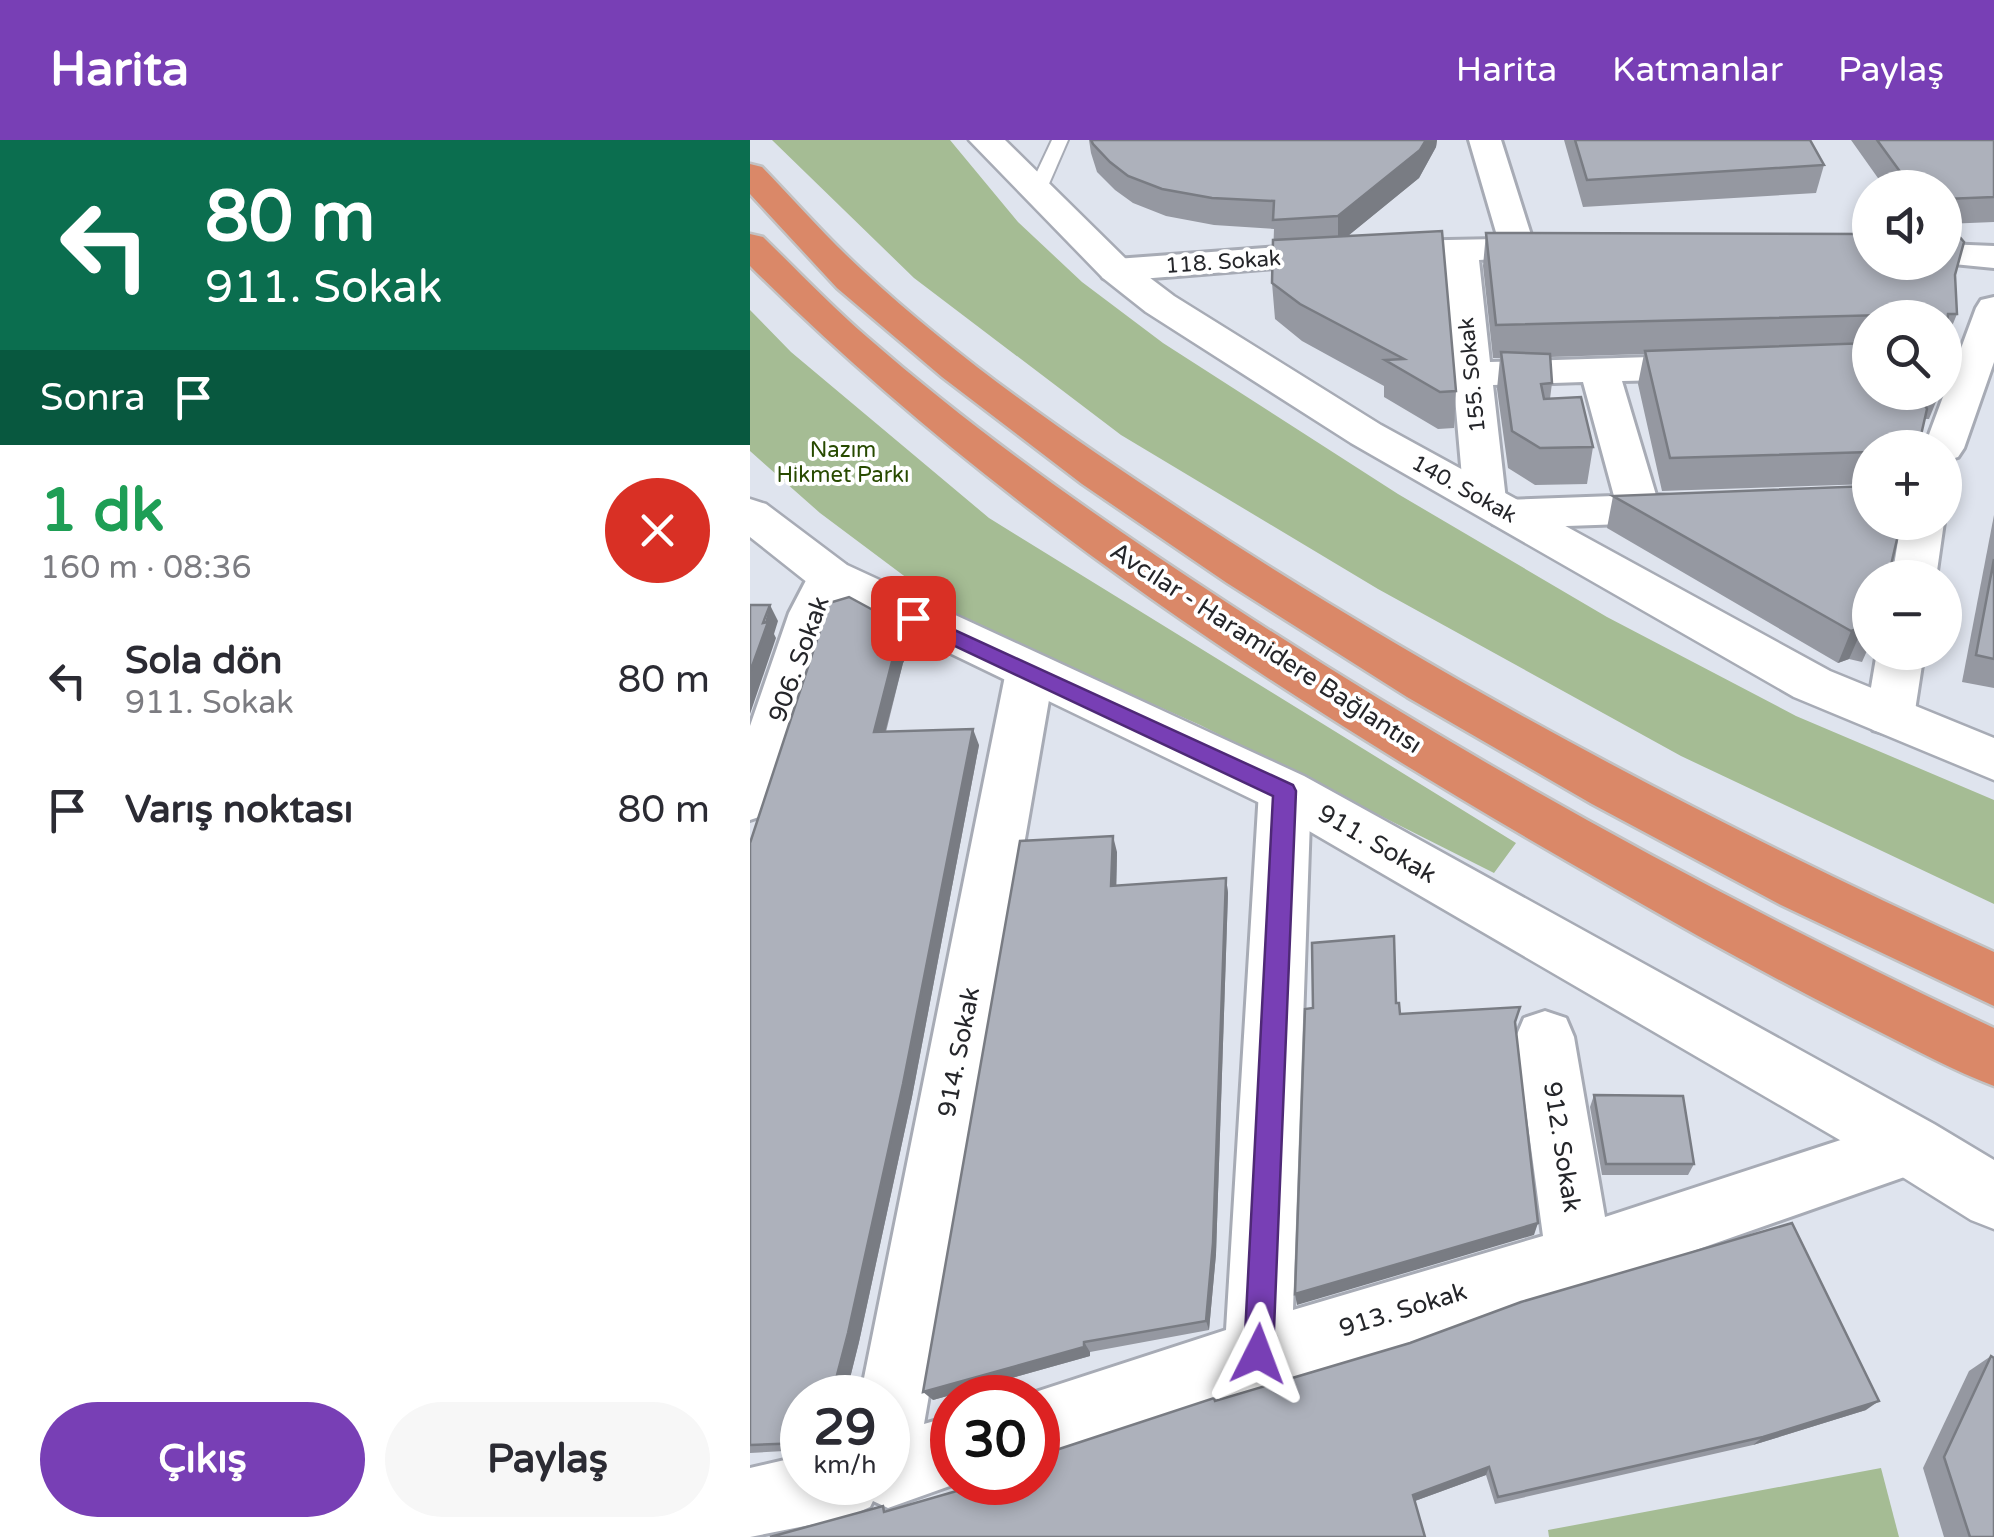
<!DOCTYPE html>
<html lang="tr">
<head>
<meta charset="utf-8">
<style>
	body { margin:0; font-family:"Varela Round",sans-serif; background:#f7f7f7; color:#2b2b33; height:100vh; display:flex; flex-direction:column; font-size:38px; white-space:nowrap }
	* { box-sizing:border-box; margin:0 }
	p { font-size:32px; color:#7c7c81 }
	.icon { flex:none; width:55px; height:55px; fill:none; stroke:currentColor; stroke-width:2; stroke-linecap:round; stroke-linejoin:round }
	.map { position:relative; flex:1; overflow:hidden }
	.side { display:flex; flex-direction:column; background:#fff; width:750px }
	.side>* { flex:none }
	.hud { background:#0b6e4f; color:#fff; overflow:hidden }
	.fabs { position:absolute; left:1102px; top:30px; display:grid; gap:20px }
	.fabs a { display:grid; place-items:center; width:110px; height:110px; border-radius:50%; background:#fff; box-shadow:0 5px 15px #0003; font-size:50px }
	.speed { position:absolute; left:30px; top:1235px; display:flex; gap:20px; font-size:50px; font-weight:700; text-align:center }
	.speed>* { display:grid; place-content:center; width:130px; height:130px; border-radius:50%; background:#fff; box-shadow:0 5px 15px #0003; line-height:1 }
	.speed small { font-size:25px; font-weight:400 }
	.speed .limit { border:15px solid #d22; background:#fff; color:#111 }
	.pin { position:absolute; display:grid; place-items:center; width:85px; height:85px; color:#fff; margin:-42px; border-radius:20px; box-shadow:0 5px 15px #0006 }
	.me { position:absolute; width:110px; margin:-55px; rotate:3deg; stroke-linejoin:round; filter:drop-shadow(0 0 8px #0008) }
	.turn { display:flex; align-items:center; gap:35px; height:210px; padding:0 40px; font-size:45px }
	.turn .icon { width:130px; height:130px; stroke-width:2.5 }
	.turn b { display:block; font-size:70px; line-height:85px }
	.then { display:flex; align-items:center; height:95px; padding:0 40px; background:#0003; gap:20px; font-size:38px }
	.round { display:grid; place-items:center; flex:none; width:105px; height:105px; border-radius:52px; background:#f7f7f7 }
	.headline { display:flex; align-items:center; justify-content:space-between; height:170px; padding:0 40px }
	h1 { font-size:60px; font-weight:700; line-height:75px; color:#1e9e55 }
	.action { display:flex; gap:20px; margin-top:auto; padding:20px 40px }
	.action a { flex:1; height:115px; border-radius:60px; background:#783fb5; color:#fff; font-size:40px; font-weight:700; line-height:115px; text-align:center }
	.action a+a { background:#f7f7f7; color:#2b2b33 }
	ul { padding:0; list-style:none }
	li { display:flex; align-items:center; gap:30px; height:130px; padding:0 40px }
	li div { flex:1 }
	li b { display:block; font-size:38px }
	li em { font-style:normal }
	header { display:flex; align-items:center; gap:60px; box-sizing:border-box; height:140px; padding:0 50px; background:#783fb5; color:#fff }
	header strong { font-size:48px }
	nav { display:flex; gap:55px; margin-inline-start:auto; font-size:35px }
	main { display:flex; flex:1; min-height:0 }
	.map>svg:first-child { display:block }
</style>
</head>
<body>
<header>
<strong>Harita</strong>
<nav><a>Harita</a><a>Katmanlar</a><a>Paylaş</a></nav>
</header>
<main>
<section class="side">
<div class="hud">
<div class="turn"><svg class="icon" aria-label="left" viewBox="0 0 24 24"><path d="M17 20v-9H6M10 6l-5 5 5 5"/></svg><div><b>80 m</b>911. Sokak</div></div>
<div class="then">Sonra<svg class="icon" aria-label="arrive" viewBox="0 0 24 24"><path d="M6 21V4h12l-3 4 3 4H6"/></svg></div>
</div>
<div class="headline"><div><h1>1 dk</h1><p>160 m · 08:36</p></div><a class="round" style="background:#d93025;color:#fff"><svg class="icon" aria-label="close" viewBox="0 0 24 24"><path d="M6 6l12 12M18 6L6 18"/></svg></a></div>
<ul>
<li><svg class="icon" aria-label="left" viewBox="0 0 24 24"><path d="M17 20v-9H6M10 6l-5 5 5 5"/></svg><div><b>Sola dön</b><p>911. Sokak</p></div><em>80 m</em></li>
<li><svg class="icon" aria-label="arrive" viewBox="0 0 24 24"><path d="M6 21V4h12l-3 4 3 4H6"/></svg><div><b>Varış noktası</b></div><em>80 m</em></li>
</ul>
<div class="action"><a>Çıkış</a><a>Paylaş</a></div>
</section>
<div class="map">
<svg width="1244" height="1397" viewBox="0 0 1244 1397">
	<rect width="100%" height="100%" fill="#dfe4ee"/>
	<g fill="#a5bc94">
		<polygon points="22,0 200,0 268,82 332,142 413,203 648,354 857,477 1046,576 1244,660 1244,764 931,616 628,449 371,295 164,138"/>
		<polygon points="0,170 41,212 239,378 766,703 744,733 450,585 213,480 70,373 0,311"/>
		<polygon points="1131,1328 1149,1397 799,1397 798,1390"/>
	</g>
	<g fill="none" stroke-linecap="round" stroke-linejoin="round">
		<defs>
			<polygon id="service" points="302,0 318,0 295,53 280,57 277,53"/>
			<g id="minor">
				<path d="M719,0H751L782,98L816,101L821,108L816,115L729,120L740,222L964,215L978,219L983,227L978,235L964,239L872,241L906,355L946,358L952,368L946,378L931,382L758,388L743,384L737,373L720,370L714,360L693,121L599,122L366,141L353,138L348,130L353,122L366,119L599,102L748,99ZM833,242L864,356L756,360L743,245Z"/>
				<polygon points="1195,104 1244,106 1244,128 1183,122 1195,122"/>
				<polygon points="1244,157 1244,222 1214,308 1208,317 1195,321 1195,308 1174,308 1226,168 1231,160"/>
				<polygon points="1151,382 1194,382 1186,438 1142,438"/>
				<polygon points="80,421 96,425 102,436 85,473 26,660 18,674 0,680 0,586 39,473 64,425"/>
				<polygon points="1127,512 1174,512 1164,577 1157,590 1140,595 1123,590 1116,577"/>
				<polygon points="280,514 297,519 304,531 174,1284 202,1276 202,1342 211,1342 138,1368 123,1361 120,1367 95,1378 0,1397 0,1328 52,1316 52,1342 138,1342 138,1258 110,1258 256,531 263,519"/>
				<polygon points="535,631 553,637 561,651 543,1170 793,1096 766,897 774,878 795,871 816,878 824,897 855,1077 1161,977 1183,985 1192,1006 1183,1027 829,1151 288,1319 288,1258 267,1258 476,1190 509,651 517,637"/>
			</g>
			<g id="tertiary">
				<polygon points="219,0 255,0 379,122 424,156 631,285 1080,531 1244,598 1244,640 1044,557 601,303 396,172 353,138"/>
				<polygon points="0,359 16,364 97,425 554,636 1184,984 1244,1020 1244,1089 1221,1080 1138,1028 516,666 63,447 0,397"/>
			</g>
			<g id="trunk">
				<path d="M0,24L12,27C45,61 77,98 112,130C212,223 326,301 439,375C695,543 966,686 1244,812V866L1031,765L842,664L657,557L477,443L332,344L192,237L87,148L0,54Z"/>
				<path d="M0,94L13,97C47,130 81,166 117,197C229,295 352,381 476,462C721,623 979,763 1244,888V946C1204,931 1166,910 1128,891C1040,847 954,800 869,751C558,574 254,379 0,126Z"/>
			</g>
		</defs>
		<use href="#service" stroke="#a7abb5" stroke-width="4"/>
		<use href="#minor" stroke="#a7abb5" stroke-width="6"/>
		<use href="#tertiary" stroke="#a7abb5" stroke-width="5"/>
		<use href="#trunk" stroke="#c2c2c3" stroke-width="5"/>
		<use href="#service" fill="#fff" fill-rule="evenodd"/>
		<use href="#minor" fill="#fff" fill-rule="evenodd"/>
		<use href="#tertiary" fill="#fff" fill-rule="evenodd"/>
		<use href="#trunk" fill="#da8868" fill-rule="evenodd"/>
	</g>
	<g fill="#9598a1">
		<polygon points="339,0 687,0 686,7 669,38 599,95 706,251 704,288 688,289 634,257 634,246 552,201 525,179 522,143 524,89 464,85 416,76 383,63 365,50 347,32 341,13"/>
		<polygon points="814,0 1060,0 1074,25 1066,53 833,67"/>
		<polygon points="1101,0 1244,0 1244,82 1195,84 1195,48 1135,48"/>
		<polygon points="736,93 1205,135 1207,174 1196,201 1195,178 1120,178 1120,252 1190,252 1179,279 1175,279 1120,308 1120,344 912,351 888,244 894,214 800,217 802,243 800,259 843,307 837,344 785,345 758,328 747,249 750,218 743,218 733,126"/>
		<polygon points="863,356 1120,438 1120,504 1112,522 1099,519 1088,523 857,388"/>
		<polygon points="1244,375 1244,548 1212,542"/>
		<polygon points="163,505 153,523 136,592 229,605 162,957 109,1202 95,1258 52,1258 52,1310 0,1313 0,703"/>
		<polygon points="367,712 366,746 476,738 478,753 466,1114 459,1190 340,1212 340,1216 183,1260"/>
		<polygon points="844,955 944,1024 938,1035 852,1035 840,967"/>
		<polygon points="1241,1216 1244,1397 1194,1397 1173,1328 1219,1231"/>
		<polygon points="465,1261 1116,1270 1003,1305 745,1364 736,1335 665,1361 141,1370 224,1346"/>
	</g>
	<g fill="#797c83">
		<polygon points="676,0 687,0 686,7 669,38 588,104 588,76"/>
		<polygon points="20,465 28,481 24,494 26,498 0,574 0,532"/>
		<polygon points="1113,487 1099,519 1088,523 1101,491"/>
		<polygon points="156,488 163,505 153,523 131,608 124,592 146,506"/>
		<polygon points="223,589 229,605 162,957 109,1202 95,1258 81,1258"/>
		<polygon points="363,696 367,712 366,762 361,746"/>
		<polygon points="476,738 478,753 466,1114 459,1190 456,1181"/>
		<polygon points="788,1083 784,1095 547,1165 545,1154"/>
		<polygon points="334,1202 340,1212 340,1216 183,1260 173,1252"/>
		<polygon points="1129,1261 1116,1270 1003,1305 1013,1297"/>
		<polygon points="739,1327 736,1335 662,1362 663,1355"/>
	</g>
	<g fill="#adb1bb" stroke="#797c83" stroke-width="2.5">
		<polygon points="341,0 676,0 670,10 588,76 523,80 524,61 462,58 412,49 378,36 360,22 343,4"/>
		<polygon points="825,0 1060,0 1074,25 837,40"/>
		<polygon points="1127,0 1244,0 1244,57 1195,59 1195,48 1162,48"/>
		<polygon points="692,91 706,251 690,252 635,220 654,219 550,164 522,143 523,100"/>
		<polygon points="736,93 1120,94 1120,122 1195,122 1195,94 1208,95 1214,102 1205,135 1207,174 1198,174 1195,213 1195,178 1134,178 1134,175 746,185"/>
		<polygon points="1120,203 1120,252 1168,252 1177,269 1168,308 1120,308 1120,312 920,318 895,211"/>
		<polygon points="751,212 800,214 802,243 791,244 794,259 831,257 843,307 790,308 762,291"/>
		<polygon points="1120,346 1120,382 1151,382 1138,438 1120,438 1120,488 1113,487 1101,491 863,356"/>
		<polygon points="1244,419 1244,519 1226,515"/>
		<polygon points="99,457 156,488 146,506 124,592 223,589 153,944 98,1193 81,1258 52,1258 52,1303 0,1305 0,703 79,463"/>
		<polygon points="0,465 20,465 13,483 18,482 0,532"/>
		<polygon points="363,696 361,746 476,738 463,1103 456,1181 334,1202 334,1207 173,1252 270,701"/>
		<polygon points="644,796 646,863 649,863 650,874 770,867 765,882 788,1083 545,1154 555,869 563,868 562,803"/>
		<polygon points="844,955 933,956 944,1024 856,1024"/>
		<polygon points="1042,1083 1129,1261 1013,1297 748,1357 739,1327 663,1355 675,1397 20,1397 133,1366 134,1372 224,1346 232,1342 288,1342 288,1317 300,1312 464,1258 465,1261 660,1203 771,1162"/>
		<polygon points="1241,1216 1244,1218 1244,1397 1220,1397 1194,1317"/>
	</g>
	<polygon fill="#783fb5" stroke="#4e2976" stroke-width="2.5" points="163,471 543,645 546,651 523,1214 519,1224 508,1228 498,1224 494,1214 523,656 156,483 156,473"/>
	<g text-anchor="middle" dominant-baseline="central" stroke-width="8" stroke-linejoin="round" paint-order="stroke">
		<g font-size="22" fill="#25262a" stroke="#fff">
			<text transform="translate(473 122) rotate(-4)">118. Sokak</text>
			<text transform="translate(722 235) rotate(-96)">155. Sokak</text>
			<text transform="translate(714 349) rotate(29)">140. Sokak</text>
		</g>
		<g font-size="22" fill="#284a00" stroke="#fff">
			<text x="93" y="310">Nazım<tspan x="93" dy="25">Hikmet Parkı</tspan></text>
		</g>
		<g font-size="25" fill="#25262a" stroke="#fff">
			<text transform="translate(516 508) rotate(33)">Avcılar - Haramidere Bağlantısı</text>
			<text transform="translate(49 519) rotate(-70)">906. Sokak</text>
			<text transform="translate(627 704) rotate(30)">911. Sokak</text>
			<text transform="translate(209 912) rotate(-79)">914. Sokak</text>
			<text transform="translate(812 1007) rotate(81)">912. Sokak</text>
			<text transform="translate(653 1170) rotate(-17)">913. Sokak</text>
		</g>
	</g>
</svg>
<div class="fabs">
<a><svg class="icon" aria-label="sound" viewBox="0 0 24 24"><path d="M4 9h4l5-4v14l-5-4H4zM17 9q2 3 0 6"/></svg></a>
<a><svg class="icon" aria-label="search" viewBox="0 0 24 24"><circle cx="10" cy="10" r="6"/><path d="M15 15l6 6"/></svg></a>
<a>+</a>
<a>−</a>
</div>
<div class="speed"><div>29<small>km/h</small></div><div class="limit">30</div></div>
<div class="pin" style="left:163px;top:478px;background:#d93025"><svg class="icon" aria-label="arrive" viewBox="0 0 24 24"><path d="M6 21V4h12l-3 4 3 4H6"/></svg></div>
<svg class="me" style="left:508px;top:1214px" viewBox="-20 -20 40 40"><path d="M0-17L14 15 0 8-14 15z" fill="#783fb5" stroke="#fff" stroke-width="4"/></svg>
</div>
</main>
</body>
</html>
